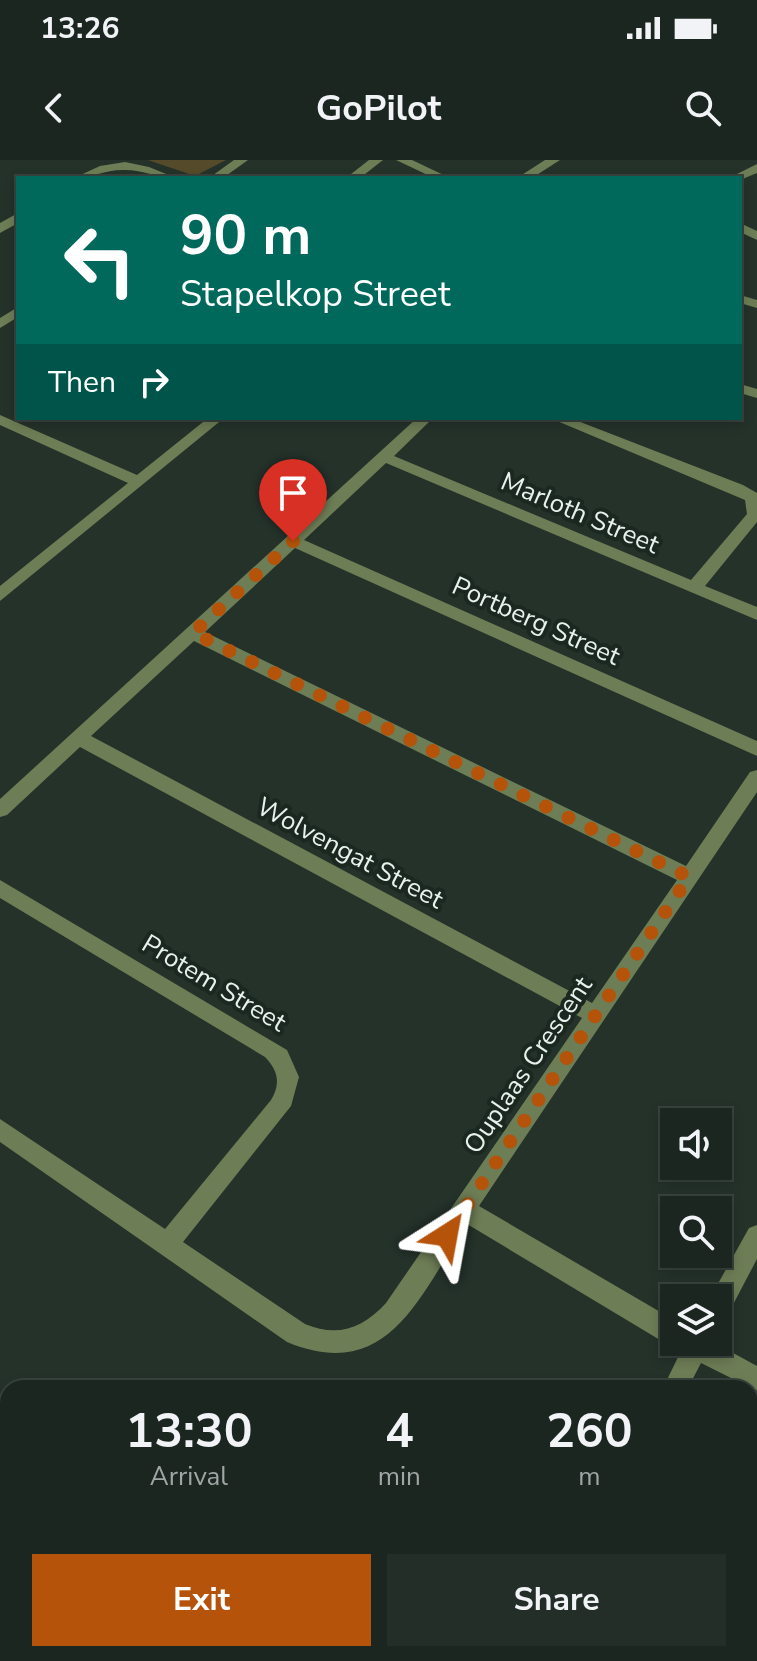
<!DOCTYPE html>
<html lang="en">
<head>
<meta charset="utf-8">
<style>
	body { margin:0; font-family:"Nunito Sans",sans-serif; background:#242e29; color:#f1f3f6; height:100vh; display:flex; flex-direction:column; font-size:30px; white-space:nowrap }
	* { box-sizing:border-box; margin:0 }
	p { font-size:26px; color:#a0a5a5 }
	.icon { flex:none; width:44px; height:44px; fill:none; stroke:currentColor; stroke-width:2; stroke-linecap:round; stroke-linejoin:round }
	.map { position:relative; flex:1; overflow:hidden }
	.side { position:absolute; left:0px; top:1220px; width:758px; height:282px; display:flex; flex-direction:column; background:#1b2620; border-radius:24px 24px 0 0; box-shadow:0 4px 12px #0003,0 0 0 2px #39433e }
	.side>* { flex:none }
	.top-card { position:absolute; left:16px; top:16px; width:726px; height:244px; border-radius:0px; box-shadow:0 4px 12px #0003,0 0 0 2px #39433e; background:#00695c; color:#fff; overflow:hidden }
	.fabs { position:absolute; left:660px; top:948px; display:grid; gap:16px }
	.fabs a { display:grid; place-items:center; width:72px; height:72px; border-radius:0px; background:#1b2620; box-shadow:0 4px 12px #0003,0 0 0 2px #39433e; font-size:40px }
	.pin { position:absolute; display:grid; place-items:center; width:68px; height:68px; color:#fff; margin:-82px -34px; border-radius:50% 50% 50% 0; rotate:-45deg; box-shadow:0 0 8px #0007 }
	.pin .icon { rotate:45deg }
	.me { position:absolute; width:88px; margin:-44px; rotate:34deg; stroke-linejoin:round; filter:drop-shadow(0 0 6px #0008) }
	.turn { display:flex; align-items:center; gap:28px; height:168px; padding:0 32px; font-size:36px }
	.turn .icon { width:104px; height:104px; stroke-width:2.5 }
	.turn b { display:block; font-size:56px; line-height:68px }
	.then { display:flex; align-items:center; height:76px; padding:0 32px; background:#0003; gap:16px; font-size:30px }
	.eta { display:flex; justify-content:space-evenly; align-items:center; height:136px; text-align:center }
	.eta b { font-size:48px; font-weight:700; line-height:56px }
	.primary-button { display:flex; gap:16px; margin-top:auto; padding:16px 32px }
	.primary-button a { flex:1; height:92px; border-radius:0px; background:#b45309; color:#fff; font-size:32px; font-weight:700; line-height:92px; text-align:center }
	.primary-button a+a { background:#242e29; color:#f1f3f6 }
	.status { display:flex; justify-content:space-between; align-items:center; height:56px; padding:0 40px; background:#1b2620; direction:ltr }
	.status svg { height:22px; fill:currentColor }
	header { display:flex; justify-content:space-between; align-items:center; height:104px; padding:0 32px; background:#1b2620; font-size:36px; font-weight:700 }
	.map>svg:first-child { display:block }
</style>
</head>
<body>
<div class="status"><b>13:26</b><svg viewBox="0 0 49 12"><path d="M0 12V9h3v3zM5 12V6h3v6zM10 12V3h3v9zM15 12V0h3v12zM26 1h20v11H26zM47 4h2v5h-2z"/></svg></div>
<header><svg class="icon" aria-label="back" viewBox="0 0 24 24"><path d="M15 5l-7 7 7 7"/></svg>GoPilot<svg class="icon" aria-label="search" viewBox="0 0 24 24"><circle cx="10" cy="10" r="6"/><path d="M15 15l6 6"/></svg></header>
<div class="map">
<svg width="757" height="1501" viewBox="0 0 757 1501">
	<rect width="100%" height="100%" fill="#24322a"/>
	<polygon fill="#554b2a" points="148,0 226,0 195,16"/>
	<polygon fill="#4c605f" stroke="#889d9c" stroke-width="2" points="750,1424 757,1427 757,1501 697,1501 699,1494 750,1494"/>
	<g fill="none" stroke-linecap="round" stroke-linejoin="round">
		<g fill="#6d7d55" fill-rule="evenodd">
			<polygon points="234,0 248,0 223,18 209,18"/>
			<polygon points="369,0 383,0 360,18 346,18"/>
			<polygon points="396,0 412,0 450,18 434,18"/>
			<polygon points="545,0 560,0 532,18 517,18"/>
			<path d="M125,2L149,7L176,18C158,18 143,10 125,10C107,9 92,18 74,18L100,6Z"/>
			<polygon points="757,4 757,13 740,20 729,18"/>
			<polygon points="18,53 18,63 0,73 0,63"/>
			<polygon points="740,63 757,71 757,80 740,72"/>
			<polygon points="740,135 757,140 757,148 740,143"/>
			<polygon points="18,147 18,157 0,168 0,158"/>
			<polygon points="740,224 757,229 757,238 740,233"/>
			<polygon points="0,255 137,315 208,258 224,258 0,441 0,426 128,323 0,265"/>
			<path d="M417,258H433L394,296L691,420L747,354L745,340L550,258H570L743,325L757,333V362L705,426L757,447V460L386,303L304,380L757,581V596L295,388L205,472L686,706L750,612L757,610V632L479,1046L674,1160V1182H713L757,1206V1231L701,1203L688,1228H663L681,1191L677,1185L665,1183L467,1064C419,1136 389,1224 287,1182L0,982V959L165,1069L271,940C281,924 278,910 265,897L0,738V720L287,890L299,917L291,946L183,1082L305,1164C338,1178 363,1168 386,1143L582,858L80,587L7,655L0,657V639ZM194,481L677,720L592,843L91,576Z"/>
			<polygon points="757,1065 757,1099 727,1156 718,1160 718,1138 710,1138 749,1068"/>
			<polygon points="0,1283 8,1286 8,1316 0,1313"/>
			<polygon points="152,1494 180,1494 177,1501 149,1501"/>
			<polygon points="517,1494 546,1494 543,1501 514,1501"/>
		</g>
	</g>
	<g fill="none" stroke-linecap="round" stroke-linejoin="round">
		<polyline stroke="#b45309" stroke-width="14" stroke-dasharray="0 25.2" points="293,381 193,473 689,717 447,1075"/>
	</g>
	<g text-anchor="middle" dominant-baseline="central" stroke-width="8" stroke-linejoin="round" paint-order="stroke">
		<g font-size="26" fill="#e8f1eb" stroke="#1a2820">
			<text transform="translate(580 353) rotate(23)">Marloth Street</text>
			<text transform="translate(536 461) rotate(24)">Portberg Street</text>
			<text transform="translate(350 693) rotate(28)">Wolvengat Street</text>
			<text transform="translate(214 823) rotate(31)">Protem Street</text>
			<text transform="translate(528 905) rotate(-56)">Ouplaas Crescent</text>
		</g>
	</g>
</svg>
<div class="fabs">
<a><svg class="icon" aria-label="sound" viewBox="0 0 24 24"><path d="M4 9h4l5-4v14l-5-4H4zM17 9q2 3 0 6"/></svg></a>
<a><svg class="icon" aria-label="search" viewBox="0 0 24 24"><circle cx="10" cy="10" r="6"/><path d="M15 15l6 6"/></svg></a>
<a><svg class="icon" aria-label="layers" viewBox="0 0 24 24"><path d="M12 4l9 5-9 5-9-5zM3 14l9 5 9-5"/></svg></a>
</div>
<div class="pin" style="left:293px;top:381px;background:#d93025"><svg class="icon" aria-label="arrive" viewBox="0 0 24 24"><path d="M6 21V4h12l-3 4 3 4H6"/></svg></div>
<svg class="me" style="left:447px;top:1075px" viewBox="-20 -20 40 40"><path d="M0-17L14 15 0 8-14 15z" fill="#b45309" stroke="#fff" stroke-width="4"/></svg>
<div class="top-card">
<div class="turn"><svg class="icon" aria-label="left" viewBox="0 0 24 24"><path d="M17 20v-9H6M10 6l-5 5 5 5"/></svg><div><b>90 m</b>Stapelkop Street</div></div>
<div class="then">Then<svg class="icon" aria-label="right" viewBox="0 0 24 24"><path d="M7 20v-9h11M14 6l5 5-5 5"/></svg></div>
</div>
<section class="side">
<div class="eta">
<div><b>13:30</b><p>Arrival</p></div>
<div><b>4</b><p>min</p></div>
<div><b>260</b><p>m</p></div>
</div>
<div class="primary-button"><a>Exit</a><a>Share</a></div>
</section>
</div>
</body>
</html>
